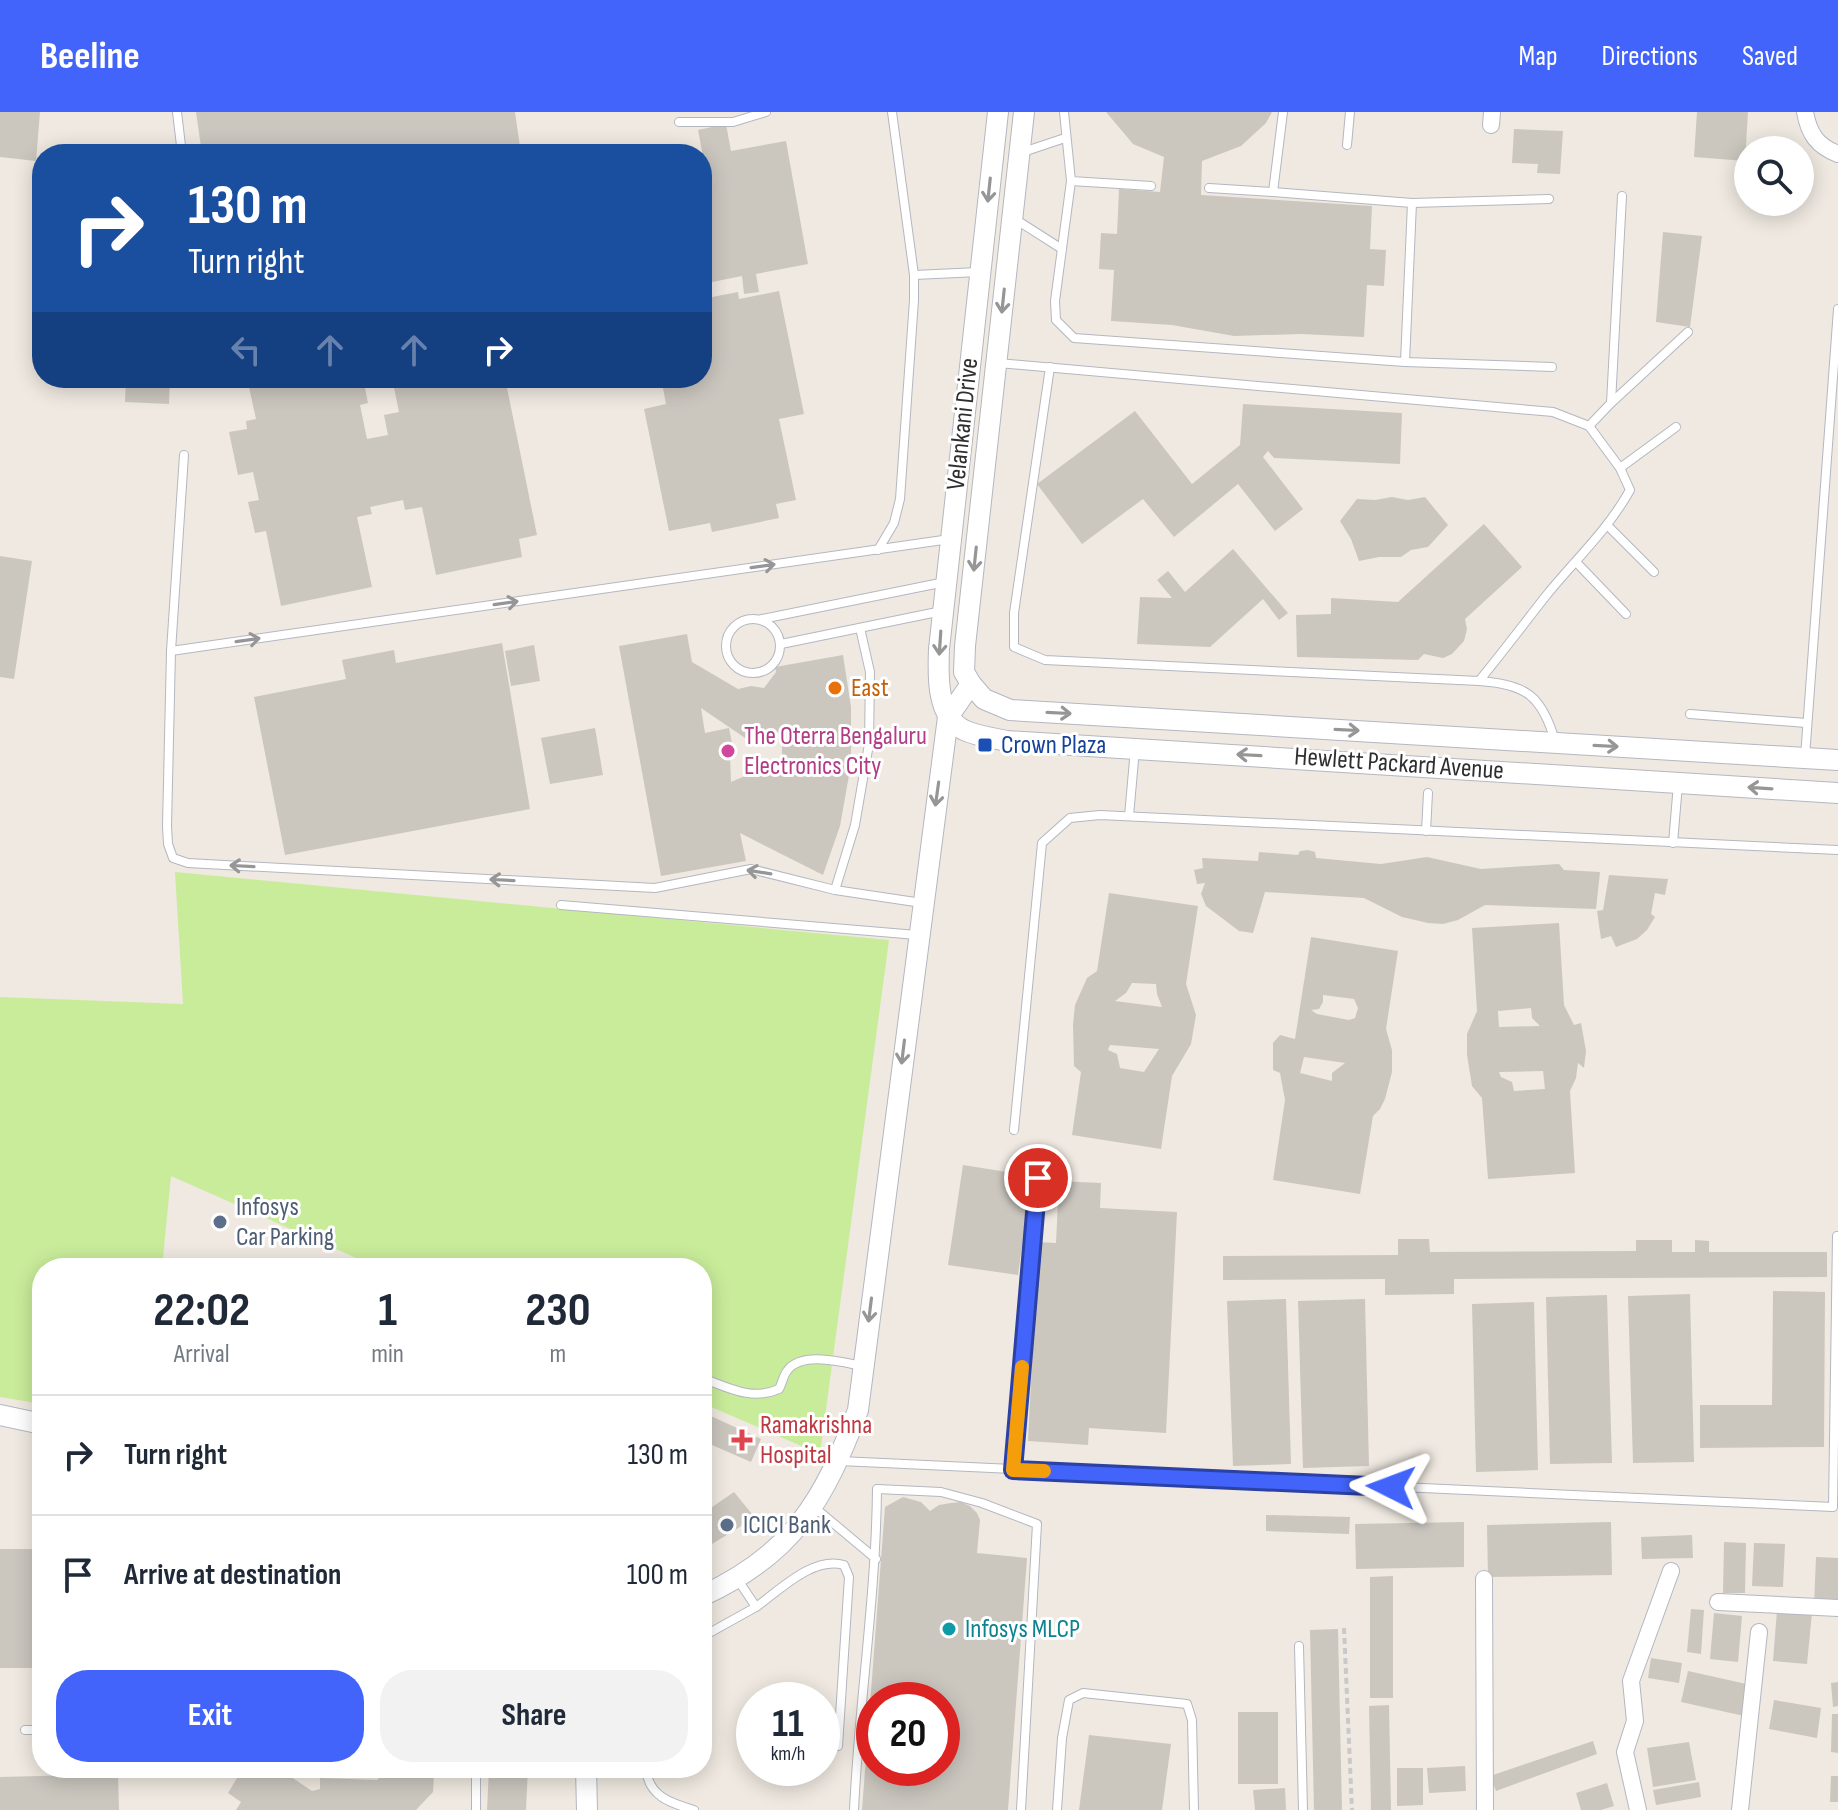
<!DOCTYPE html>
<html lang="en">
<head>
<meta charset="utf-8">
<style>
	body { margin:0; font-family:"Sofia Sans Condensed",sans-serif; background:#f2f2f3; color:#1f2937; height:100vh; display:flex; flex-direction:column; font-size:30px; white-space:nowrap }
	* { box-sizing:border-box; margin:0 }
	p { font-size:26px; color:#747a83 }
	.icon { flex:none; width:44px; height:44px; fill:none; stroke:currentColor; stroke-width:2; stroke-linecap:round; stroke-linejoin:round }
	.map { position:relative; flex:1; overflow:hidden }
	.side { position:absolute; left:32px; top:1146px; width:680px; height:520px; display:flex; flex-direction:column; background:#fff; border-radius:32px; box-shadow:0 4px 20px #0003 }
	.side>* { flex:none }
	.hud { position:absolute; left:32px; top:32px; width:680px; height:244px; border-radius:32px; box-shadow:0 4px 20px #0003; background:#1a4fa0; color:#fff; overflow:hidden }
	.tools { position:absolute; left:1734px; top:24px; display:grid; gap:16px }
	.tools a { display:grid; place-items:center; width:80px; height:80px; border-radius:50%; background:#fff; box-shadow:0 4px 20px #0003; font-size:40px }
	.speed { position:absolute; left:736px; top:1570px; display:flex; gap:16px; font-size:40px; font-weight:700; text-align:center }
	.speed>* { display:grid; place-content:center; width:104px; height:104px; border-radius:50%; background:#fff; box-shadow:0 4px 20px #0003; line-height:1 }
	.speed small { font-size:20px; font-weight:400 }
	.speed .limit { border:12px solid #d22; background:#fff; color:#111 }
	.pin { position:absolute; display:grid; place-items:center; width:68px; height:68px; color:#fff; margin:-34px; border:4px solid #fff; border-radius:50%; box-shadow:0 2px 8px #0007 }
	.me { position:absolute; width:88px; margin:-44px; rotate:273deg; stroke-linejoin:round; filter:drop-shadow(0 0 6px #0008) }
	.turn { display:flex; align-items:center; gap:28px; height:168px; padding:0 24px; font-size:36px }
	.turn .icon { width:104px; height:104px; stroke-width:2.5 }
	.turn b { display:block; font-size:56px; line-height:68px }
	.lanes { display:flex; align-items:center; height:76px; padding:0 24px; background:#0003; justify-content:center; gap:40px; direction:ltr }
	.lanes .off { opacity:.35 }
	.eta { display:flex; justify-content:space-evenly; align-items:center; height:136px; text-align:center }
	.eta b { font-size:48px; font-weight:700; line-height:56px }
	.cta { display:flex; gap:16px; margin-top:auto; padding:16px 24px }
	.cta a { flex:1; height:92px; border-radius:32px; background:#4264fb; color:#fff; font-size:32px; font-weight:700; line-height:92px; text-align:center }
	.cta a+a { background:#f2f2f3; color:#1f2937 }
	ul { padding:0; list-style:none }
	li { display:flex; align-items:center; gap:24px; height:120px; padding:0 24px; border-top:2px solid #e0e1e3 }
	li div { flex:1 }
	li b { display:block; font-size:30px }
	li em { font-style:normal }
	header { display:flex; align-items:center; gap:48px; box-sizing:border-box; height:112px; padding:0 40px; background:#4264fb; color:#fff }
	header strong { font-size:38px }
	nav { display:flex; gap:44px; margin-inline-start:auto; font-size:28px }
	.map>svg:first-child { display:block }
</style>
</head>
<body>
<header>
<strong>Beeline</strong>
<nav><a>Map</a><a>Directions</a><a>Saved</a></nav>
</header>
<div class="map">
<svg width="1838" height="1698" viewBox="0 0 1838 1698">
	<rect width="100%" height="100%" fill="#efe9e1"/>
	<polygon fill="#c9ec9a" points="175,760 889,828 820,1342 702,1291 702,1156 379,1156 171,1064 162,1156 42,1156 42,1292 0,1285 0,885 183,892"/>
	<g fill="#cbc7bf" fill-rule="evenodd">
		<polygon points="0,0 40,0 36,49 0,45"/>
		<polygon points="196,0 515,0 521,42 202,42"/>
		<polygon points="1106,0 1272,0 1266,11 1241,34 1202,49 1201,83 1372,94 1370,137 1386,138 1384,174 1367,173 1364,225 1301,222 1234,224 1172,213 1111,209 1114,158 1099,157 1101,121 1117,122 1119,77 1160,80 1164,45 1133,32"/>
		<polygon points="1697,0 1748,0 1745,49 1694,45"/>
		<polygon points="726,12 731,39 786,29 808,152 756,162 759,180 744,182 742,164 702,172 703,44 698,18"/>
		<polygon points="1514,17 1563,19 1560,62 1537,61 1538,52 1512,51"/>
		<polygon points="1663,120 1702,124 1690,215 1656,210"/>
		<polygon points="779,179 804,302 779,307 796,388 776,392 779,406 712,420 710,411 669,419 644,297 666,292 661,266 702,266 702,187 738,180 739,187"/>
		<polygon points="126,266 170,266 169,292 125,290"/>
		<polygon points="247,266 363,266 368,291 360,293 367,327 388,323 384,303 399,300 392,266 505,266 537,423 519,427 522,445 436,463 422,395 405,398 403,388 370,395 372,402 357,405 372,475 281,494 266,419 255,421 248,390 259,388 253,360 238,363 229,320 247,317 246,309 256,307"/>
		<polygon points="1243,292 1402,301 1400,352 1274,346 1268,339 1263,345 1303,397 1275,419 1238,372 1174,425 1143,387 1082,432 1037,372 1135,299 1192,372 1240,333"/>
		<polygon points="1392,385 1408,388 1425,385 1448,413 1428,435 1411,438 1401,445 1379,445 1359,449 1351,427 1340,409 1357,387 1375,388"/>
		<polygon points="1484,412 1522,455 1465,507 1467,517 1464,529 1452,542 1443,546 1424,542 1418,548 1297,545 1296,503 1331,502 1331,486 1398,490"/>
		<polygon points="1233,437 1288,501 1279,508 1263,487 1210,535 1137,532 1140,485 1172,486 1157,468 1168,459 1185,480"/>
		<polygon points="0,444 32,449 14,567 0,565"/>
		<path d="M687,522L692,550L738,577L751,574L764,576L776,560L775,555L843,543L851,595V652L840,714L823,763L740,721L746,749L661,764L619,534ZM701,596L748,628L760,626L773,617L782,624V648L731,670L730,643L734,642L729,616L705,621Z"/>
		<polygon points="502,531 530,697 285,743 254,585 346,567 342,548 394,538 396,551"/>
		<polygon points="534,533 540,569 511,574 505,539"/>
		<polygon points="595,616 603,663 550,672 541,626"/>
		<polygon points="1308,738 1315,740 1316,746 1381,752 1427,745 1481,757 1559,752 1564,758 1600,760 1596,797 1485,793 1458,808 1443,812 1428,811 1402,805 1364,786 1265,780 1253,821 1239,819 1206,794 1201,782 1205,771 1197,772 1194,758 1203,756 1202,746 1258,749 1259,740 1298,743 1300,739"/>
		<polygon points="1609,763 1668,767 1665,783 1655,781 1651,802 1655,805 1647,818 1637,827 1616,835 1611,824 1601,827 1597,799 1603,798"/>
		<path d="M1109,781L1198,794L1186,872L1196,903L1191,932L1172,964L1161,1037L1072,1023L1081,960L1074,954L1073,913L1075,893L1087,866L1097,859ZM1132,871L1156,872L1157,882L1162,895L1115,889L1126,881ZM1110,933L1159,937L1144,960L1120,956L1117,942L1108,938Z"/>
		<path d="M1559,811L1564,893L1574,913L1581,911L1586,939L1584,956L1578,951L1576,966L1570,979L1575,1061L1488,1067L1482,986L1472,974L1467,943V922L1477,899L1472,816ZM1531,896L1532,906L1540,914L1499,915L1498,899ZM1543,959L1545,977L1514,979L1512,970L1501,965L1499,960Z"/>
		<path d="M1311,825L1398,839L1386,917L1392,938V960L1385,987L1380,997L1373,1004L1360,1082L1273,1068L1285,988L1280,961L1273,958V931L1280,923L1295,927ZM1323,883L1354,887L1358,896L1355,906L1349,908L1317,902L1311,898L1319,897L1323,890ZM1304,945L1345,951L1332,961V969L1300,961Z"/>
		<polygon points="963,1053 1032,1064 1018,1163 948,1153"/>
		<polygon points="1059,1069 1101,1071 1100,1096 1177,1100 1166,1321 1089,1316 1088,1333 1028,1329 1038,1130 1056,1131"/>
		<polygon points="1398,1127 1429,1127 1430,1140 1636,1139 1636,1128 1672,1128 1672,1140 1695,1140 1695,1128 1709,1129 1709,1140 1827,1140 1827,1165 1454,1167 1454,1182 1385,1183 1385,1167 1223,1168 1223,1144 1398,1143"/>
		<polygon points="1773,1179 1825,1180 1824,1335 1700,1336 1700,1293 1772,1293"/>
		<polygon points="1690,1182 1694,1350 1633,1351 1628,1184"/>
		<polygon points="1607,1183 1612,1351 1550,1352 1546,1185"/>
		<polygon points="1286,1187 1291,1352 1233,1354 1227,1189"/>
		<polygon points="1365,1187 1369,1354 1303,1356 1298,1189"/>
		<polygon points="1534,1190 1538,1358 1476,1360 1472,1192"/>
		<polygon points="702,1300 761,1327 751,1350 712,1333 702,1356"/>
		<polygon points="734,1380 752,1402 740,1415 702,1438 702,1402"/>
		<path d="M903,1385L921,1390L930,1399L939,1393L951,1391L961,1390L970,1394L977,1401L980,1408L977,1441L1027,1446L1008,1698H862L885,1395ZM874,1588H942V1656H874Z"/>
		<polygon points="1266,1403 1350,1405 1349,1422 1266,1419"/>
		<polygon points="1464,1410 1464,1455 1356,1457 1355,1412"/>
		<polygon points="1611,1410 1612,1463 1488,1465 1487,1413"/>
		<polygon points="1692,1423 1693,1446 1642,1447 1641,1425"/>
		<polygon points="1724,1430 1746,1431 1745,1481 1723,1481"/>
		<polygon points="1754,1431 1785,1432 1783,1475 1752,1474"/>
		<rect x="0" y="1437" width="42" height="119"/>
		<polygon points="1816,1445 1838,1446 1838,1494 1814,1493"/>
		<polygon points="1393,1464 1393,1586 1370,1586 1370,1465"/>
		<polygon points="1691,1497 1704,1498 1701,1542 1687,1540"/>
		<polygon points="1777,1498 1812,1501 1807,1552 1773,1549"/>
		<polygon points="1714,1501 1742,1504 1738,1550 1710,1547"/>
		<polygon points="1338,1517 1342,1698 1314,1698 1310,1518"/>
		<polygon points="1651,1546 1682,1551 1679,1571 1648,1566"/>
		<polygon points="1688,1559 1751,1573 1744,1604 1681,1590"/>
		<polygon points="1838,1570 1838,1594 1833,1595 1831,1571"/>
		<polygon points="1774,1588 1821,1596 1817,1626 1769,1617"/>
		<polygon points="1389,1593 1391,1698 1371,1698 1369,1594"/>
		<rect x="1238" y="1600" width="40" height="72"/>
		<polygon points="1832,1602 1838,1602 1838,1641 1831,1640"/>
		<polygon points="1089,1623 1171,1632 1162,1698 1079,1698"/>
		<polygon points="1593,1629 1597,1642 1496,1679 1490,1664"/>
		<polygon points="1689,1630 1696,1668 1653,1675 1647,1636"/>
		<polygon points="1465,1654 1466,1679 1429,1681 1427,1656"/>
		<polygon points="243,1656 278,1656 312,1679 320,1677 320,1666 377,1668 390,1656 429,1656 434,1663 433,1680 416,1698 236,1698 241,1690 228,1681"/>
		<polygon points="489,1656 528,1656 526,1698 487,1698"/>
		<polygon points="1397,1656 1423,1656 1423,1693 1397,1694"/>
		<polygon points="118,1662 119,1698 0,1698 0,1665"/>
		<polygon points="1831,1664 1838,1664 1838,1690 1830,1690"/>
		<polygon points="1699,1670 1701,1685 1656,1693 1653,1678"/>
		<polygon points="1607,1671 1614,1694 1601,1698 1581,1698 1576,1681"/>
		<polygon points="1285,1676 1286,1698 1255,1698 1253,1678"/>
	</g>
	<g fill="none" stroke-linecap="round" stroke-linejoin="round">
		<defs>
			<g id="service">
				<polyline points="177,0 182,42"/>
				<polyline points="1064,0 1071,69 1151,74"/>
				<polyline points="679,10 733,10 766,0"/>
				<polyline points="1347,33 1350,0"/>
				<polyline points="1020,41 1065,26"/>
				<polyline points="1071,69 1055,189 1056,208 1074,226 1405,250 1412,91 1273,80"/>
				<polyline points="1209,76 1273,80 1283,0"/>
				<polyline points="1412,91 1549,87"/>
				<polyline points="1015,107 1062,137"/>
				<polyline points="914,163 979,160"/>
				<polyline points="1405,250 1552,255"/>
				<polyline points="998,251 1553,300 1589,314 1611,291 1622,84"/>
				<path d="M1050,255L1014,501V535L1045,548L1479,569C1502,541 1523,513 1545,485C1574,449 1608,418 1630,378L1620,356L1589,314"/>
				<polyline points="1611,291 1688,220"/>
				<polyline points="184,343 171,539 167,714 168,732 173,746 188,751 655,776 751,757 835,778 922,791"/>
				<polyline points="1620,356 1676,315"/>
				<polyline points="1607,413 1654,460"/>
				<polyline points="878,438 894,411 900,387 914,188 914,163 892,0"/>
				<polyline points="1576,450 1626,502"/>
				<circle cx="753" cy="534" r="27"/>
				<polyline points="762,507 945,470"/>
				<polyline points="781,532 942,499"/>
				<polyline points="171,539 950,427"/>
				<path d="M1479,569C1526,572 1542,584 1555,629"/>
				<polyline points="1690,602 1806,611"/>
				<polyline points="1805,645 1838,197"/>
				<polyline points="1129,704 1135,637"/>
				<polyline points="1426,719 1428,681"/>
				<polyline points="1673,731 1678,672"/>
				<polyline points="835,778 855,713 869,632 870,560 860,516"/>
				<polyline points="561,793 917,823"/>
				<polyline points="1014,1018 1042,731 1070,706 1100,703 1838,738"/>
				<path d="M702,1266C729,1276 752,1289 779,1277C782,1272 783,1264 787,1259C801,1239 842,1250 862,1254"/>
				<polyline points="840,1349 1833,1395 1837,1124"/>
				<polyline points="1013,1358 1038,1066"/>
				<polyline points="814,1395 876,1447"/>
				<path d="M738,1468L756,1495C780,1478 813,1444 844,1453L849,1465L838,1634"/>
				<polyline points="702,1525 756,1495"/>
				<polyline points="1299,1534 1303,1698"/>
				<polyline points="25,1618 42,1618"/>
				<path d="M646,1656C648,1684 670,1691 694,1698"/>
				<polyline points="476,1698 476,1656"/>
				<path d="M854,1698C859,1591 876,1484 877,1377L941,1380L982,1391L1037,1412L1021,1698"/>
				<polyline points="1057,1698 1062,1626 1069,1588 1083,1581 1187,1592 1192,1608 1194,1698"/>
			</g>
			<g id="minor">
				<path d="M1805,0C1809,22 1817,34 1838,42"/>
				<polyline points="1491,13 1492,0"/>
				<polyline points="1484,1467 1485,1698"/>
				<polyline points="1718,1490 1838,1496"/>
				<polyline points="1638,1698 1625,1640 1635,1609 1631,1569 1671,1459"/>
				<polyline points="1740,1698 1759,1520"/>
			</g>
			<g id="tertiary">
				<path d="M998,0L939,537C938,562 936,605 964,618C976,624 993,626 1007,629L1838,681"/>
				<polyline points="1024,0 965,534 964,560 971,572 984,587 1010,598 1838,648"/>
				<polyline points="0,1303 42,1312"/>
				<path d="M702,1484C792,1443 824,1389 858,1298L948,605L971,572"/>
				<polyline points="586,1656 587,1698"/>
			</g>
		</defs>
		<use href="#service" stroke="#b4b7c1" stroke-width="10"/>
		<use href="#minor" stroke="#b4b7c1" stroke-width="18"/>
		<use href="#tertiary" stroke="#b4b7c1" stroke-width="22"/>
		<polyline stroke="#c9c9c9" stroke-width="4" stroke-dasharray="6 4" stroke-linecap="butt" points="1344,1516 1352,1698"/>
		<use href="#service" stroke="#fff" stroke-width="8"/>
		<use href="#minor" stroke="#fff" stroke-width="16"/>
		<use href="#tertiary" stroke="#fff" stroke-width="20"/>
	</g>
	<defs><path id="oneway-shaft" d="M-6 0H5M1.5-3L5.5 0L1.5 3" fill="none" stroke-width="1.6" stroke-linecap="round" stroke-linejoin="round" transform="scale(2)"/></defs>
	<g stroke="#969696">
		<use href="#oneway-shaft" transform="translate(989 78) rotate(96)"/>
		<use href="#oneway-shaft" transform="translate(1003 189) rotate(96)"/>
		<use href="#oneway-shaft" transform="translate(975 447) rotate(96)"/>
		<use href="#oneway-shaft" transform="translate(763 454) rotate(-8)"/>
		<use href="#oneway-shaft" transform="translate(506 491) rotate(-8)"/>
		<use href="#oneway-shaft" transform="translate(248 528) rotate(-8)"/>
		<use href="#oneway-shaft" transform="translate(940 531) rotate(94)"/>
		<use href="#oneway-shaft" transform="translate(1059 601) rotate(3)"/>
		<use href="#oneway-shaft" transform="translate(1347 618) rotate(3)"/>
		<use href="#oneway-shaft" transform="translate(1606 634) rotate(3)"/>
		<use href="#oneway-shaft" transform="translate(1249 643) rotate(-177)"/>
		<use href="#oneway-shaft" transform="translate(1760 676) rotate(-176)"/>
		<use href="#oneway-shaft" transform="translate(937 682) rotate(98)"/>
		<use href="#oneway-shaft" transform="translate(242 754) rotate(-177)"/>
		<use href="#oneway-shaft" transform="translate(759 760) rotate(-171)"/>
		<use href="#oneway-shaft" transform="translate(502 768) rotate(-177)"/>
		<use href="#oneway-shaft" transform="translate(903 940) rotate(97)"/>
		<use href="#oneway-shaft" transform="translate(870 1198) rotate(97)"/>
	</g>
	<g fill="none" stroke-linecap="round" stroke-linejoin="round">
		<defs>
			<polyline id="route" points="1038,1066 1013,1358 1391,1375"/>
		</defs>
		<use href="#route" stroke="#2b41a3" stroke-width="20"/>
		<use href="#route" stroke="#4264fb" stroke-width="14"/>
		<polyline stroke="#f59e0b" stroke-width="14" points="1022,1255 1013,1358 1044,1359"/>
	</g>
	<circle fill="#e8710a" stroke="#fff" stroke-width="3" cx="835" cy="576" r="8"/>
	<rect fill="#1a4fb4" stroke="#fff" stroke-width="3" x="977" y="625" width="16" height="16" rx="4"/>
	<circle fill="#d1479c" stroke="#fff" stroke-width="3" cx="728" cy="639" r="8"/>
	<g fill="#5c6f8a" stroke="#fff" stroke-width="3">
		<circle cx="220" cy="1110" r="8"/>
		<circle cx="727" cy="1413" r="8"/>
	</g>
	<path fill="#e0444e" stroke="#fff" stroke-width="3" d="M738 1316h8v8h8v8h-8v8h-8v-8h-8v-8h8z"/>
	<circle fill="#0f9aa8" stroke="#fff" stroke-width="3" cx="949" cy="1517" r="8"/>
	<g text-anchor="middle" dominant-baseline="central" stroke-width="6" stroke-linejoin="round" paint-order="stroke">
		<g font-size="26" fill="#2e2e2e" stroke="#fff">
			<text transform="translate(963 312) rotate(-84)">Velankani Drive</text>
			<text transform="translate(1399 652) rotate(4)">Hewlett Packard Avenue</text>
		</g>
		<g font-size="26" fill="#c56008" stroke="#fff" text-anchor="start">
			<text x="851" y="576">East</text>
		</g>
		<g font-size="26" fill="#b23c85" stroke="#fff" text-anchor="start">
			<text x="744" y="624">The Oterra Bengaluru<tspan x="744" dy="30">Electronics City</tspan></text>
		</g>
		<g font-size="26" fill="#164399" stroke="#fff" text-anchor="start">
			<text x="1001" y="633">Crown Plaza</text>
		</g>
		<g font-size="26" fill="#4e5e75" stroke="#fff" text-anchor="start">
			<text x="236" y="1095">Infosys<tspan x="236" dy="30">Car Parking</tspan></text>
			<text x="743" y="1413">ICICI Bank</text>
		</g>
		<g font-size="26" fill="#be3a42" stroke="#fff" text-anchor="start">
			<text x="760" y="1313">Ramakrishna<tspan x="760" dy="30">Hospital</tspan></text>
		</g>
		<g font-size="26" fill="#0d838f" stroke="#fff" text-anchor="start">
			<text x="965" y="1517">Infosys MLCP</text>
		</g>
	</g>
</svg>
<div class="tools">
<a><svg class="icon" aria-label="search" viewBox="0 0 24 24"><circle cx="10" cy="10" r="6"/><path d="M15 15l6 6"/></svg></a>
</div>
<div class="speed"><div>11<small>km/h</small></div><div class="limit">20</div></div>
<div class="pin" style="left:1038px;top:1066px;background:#d93025"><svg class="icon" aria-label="arrive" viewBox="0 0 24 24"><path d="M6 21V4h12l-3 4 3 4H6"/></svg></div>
<svg class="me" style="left:1391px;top:1375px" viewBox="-20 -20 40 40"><path d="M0-17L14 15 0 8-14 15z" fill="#4264fb" stroke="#fff" stroke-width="4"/></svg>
<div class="hud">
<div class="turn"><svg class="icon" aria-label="right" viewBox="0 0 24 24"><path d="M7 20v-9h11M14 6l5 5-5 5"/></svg><div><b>130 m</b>Turn right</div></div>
<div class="lanes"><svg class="icon off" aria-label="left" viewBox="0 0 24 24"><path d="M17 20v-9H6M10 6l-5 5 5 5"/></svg><svg class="icon off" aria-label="ahead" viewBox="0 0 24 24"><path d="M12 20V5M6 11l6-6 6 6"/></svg><svg class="icon off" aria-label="ahead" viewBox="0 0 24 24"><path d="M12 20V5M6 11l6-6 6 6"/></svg><svg class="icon" aria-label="right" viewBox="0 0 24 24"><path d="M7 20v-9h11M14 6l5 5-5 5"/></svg></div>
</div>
<section class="side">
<div class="eta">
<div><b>22:02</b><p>Arrival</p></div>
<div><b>1</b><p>min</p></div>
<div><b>230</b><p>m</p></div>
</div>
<ul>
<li><svg class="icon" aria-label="right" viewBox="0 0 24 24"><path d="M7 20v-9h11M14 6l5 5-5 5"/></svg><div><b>Turn right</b></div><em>130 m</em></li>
<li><svg class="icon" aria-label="arrive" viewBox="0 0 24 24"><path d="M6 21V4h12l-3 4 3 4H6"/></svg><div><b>Arrive at destination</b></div><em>100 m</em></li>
</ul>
<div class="cta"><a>Exit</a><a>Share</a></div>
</section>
</div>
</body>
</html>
